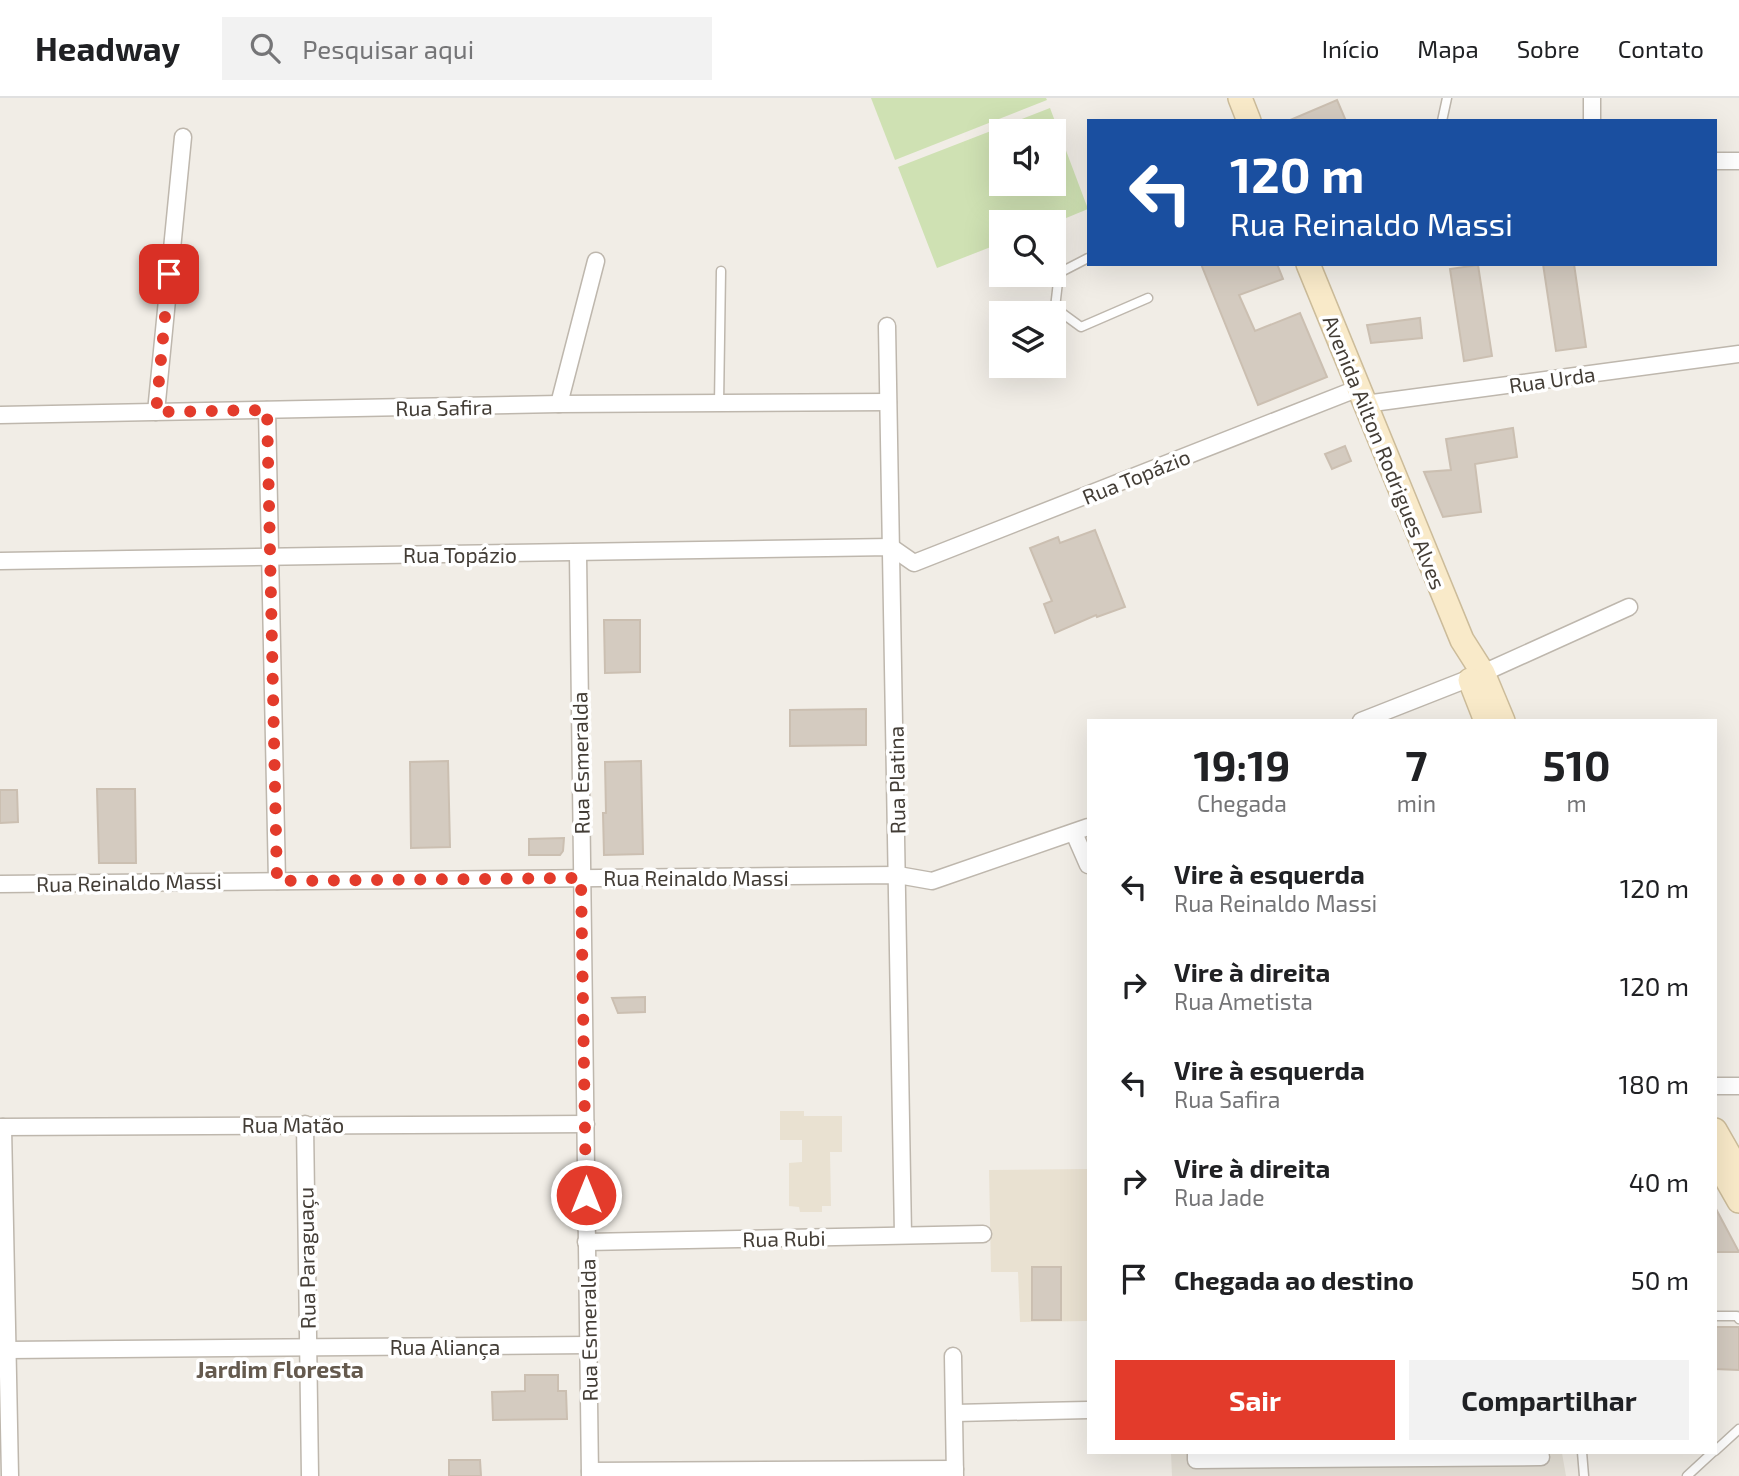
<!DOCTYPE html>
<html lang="pt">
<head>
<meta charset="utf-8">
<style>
	body { margin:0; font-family:"Exo 2",sans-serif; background:#f2f2f2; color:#202124; height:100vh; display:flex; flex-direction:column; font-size:26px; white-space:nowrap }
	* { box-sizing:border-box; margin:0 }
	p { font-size:23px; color:#757577 }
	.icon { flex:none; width:38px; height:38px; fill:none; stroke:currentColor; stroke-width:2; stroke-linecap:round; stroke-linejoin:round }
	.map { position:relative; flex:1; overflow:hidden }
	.details { position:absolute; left:1087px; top:621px; width:630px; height:735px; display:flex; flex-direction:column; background:#fff; border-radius:0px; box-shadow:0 7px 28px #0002 }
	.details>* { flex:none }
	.top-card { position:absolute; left:1087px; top:21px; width:630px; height:147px; border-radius:0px; box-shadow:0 7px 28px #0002; background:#1a4fa0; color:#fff; overflow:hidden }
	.tools { position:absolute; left:989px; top:21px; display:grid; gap:14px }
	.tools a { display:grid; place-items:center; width:77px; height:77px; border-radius:0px; background:#fff; box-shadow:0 7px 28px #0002; font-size:35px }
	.pin { position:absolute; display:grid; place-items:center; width:60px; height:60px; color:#fff; margin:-30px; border-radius:14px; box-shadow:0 4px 10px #0006 }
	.me { position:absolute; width:77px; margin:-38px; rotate:0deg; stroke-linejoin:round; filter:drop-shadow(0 0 5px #0008) }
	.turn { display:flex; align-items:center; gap:24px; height:147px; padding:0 28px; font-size:32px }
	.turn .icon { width:91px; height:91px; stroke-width:2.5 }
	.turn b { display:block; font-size:49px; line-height:60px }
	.eta { display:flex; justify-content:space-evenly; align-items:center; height:119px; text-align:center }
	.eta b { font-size:42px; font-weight:700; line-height:49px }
	.primary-button { display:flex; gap:14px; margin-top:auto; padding:14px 28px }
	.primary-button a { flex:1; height:80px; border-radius:0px; background:#e33b2b; color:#fff; font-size:28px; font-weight:700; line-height:80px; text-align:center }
	.primary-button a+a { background:#f2f2f2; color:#202124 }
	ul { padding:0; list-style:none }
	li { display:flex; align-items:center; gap:21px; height:98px; padding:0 28px }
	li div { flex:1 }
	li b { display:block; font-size:26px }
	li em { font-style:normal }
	header { display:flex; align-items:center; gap:42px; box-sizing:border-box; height:98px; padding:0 35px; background:#fff; border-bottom:2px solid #e0e0e0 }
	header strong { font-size:33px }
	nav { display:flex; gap:38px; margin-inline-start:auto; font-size:24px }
	.search { width:490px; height:63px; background:#f2f2f2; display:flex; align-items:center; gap:18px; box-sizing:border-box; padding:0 24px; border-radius:0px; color:#757577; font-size:26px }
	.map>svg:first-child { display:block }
</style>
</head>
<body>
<header>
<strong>Headway</strong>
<div class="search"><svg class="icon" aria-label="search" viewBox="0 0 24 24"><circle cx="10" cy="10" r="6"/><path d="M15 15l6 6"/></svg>Pesquisar aqui</div>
<nav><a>Início</a><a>Mapa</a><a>Sobre</a><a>Contato</a></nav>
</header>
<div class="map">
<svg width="1739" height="1378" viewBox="0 0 1739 1378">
	<rect width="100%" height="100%" fill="#f1ede6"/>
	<polygon fill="#e4dfd5" points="1171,1355 1562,1355 1566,1378 1172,1378"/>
	<g fill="#e9e1d1">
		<polygon points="780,1013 804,1013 804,1018 842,1018 842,1054 830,1054 831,1108 822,1108 822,1114 800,1114 799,1109 789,1108 789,1065 802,1064 802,1042 780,1042"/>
		<polygon points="1088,1071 1088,1223 1020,1224 1018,1174 991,1174 989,1072"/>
	</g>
	<g fill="#cfe1b3" fill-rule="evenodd">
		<polygon points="871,0 1046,0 1047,2 895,62"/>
		<path d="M1050,10L1088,111L1054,125L1001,124V145L937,170L898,69ZM1001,33H1054V86H1001Z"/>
	</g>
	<g fill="#d4cbc0" stroke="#cbbfb1" stroke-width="2">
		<polygon points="1337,2 1346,23 1288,23"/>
		<polygon points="1201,166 1277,166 1283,181 1239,197 1255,233 1300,215 1327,279 1258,307"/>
		<polygon points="1543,166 1574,166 1586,249 1556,253"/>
		<polygon points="1478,167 1492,258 1464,263 1450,171"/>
		<polygon points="1420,220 1422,240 1371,245 1367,227"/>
		<polygon points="1513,330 1517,359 1475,366 1481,414 1443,419 1424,374 1451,372 1446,341"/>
		<polygon points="1345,348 1351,363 1332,371 1325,356"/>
		<polygon points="1095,432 1125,509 1097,519 1096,517 1055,535 1044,506 1052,503 1030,450 1058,439 1060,445"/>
		<polygon points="604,522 640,522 640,574 605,575"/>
		<polygon points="866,611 866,647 790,648 790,612"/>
		<polygon points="448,663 450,749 411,750 410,664"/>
		<polygon points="641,663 643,756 604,757 603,715 606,715 605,664"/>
		<polygon points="97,691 135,691 136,765 99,765"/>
		<polygon points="0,692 17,692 18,724 0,725"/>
		<polygon points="564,740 563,753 560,757 529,757 529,741"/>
		<polygon points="645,899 645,914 618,915 612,900"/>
		<polygon points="1715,1109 1739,1154 1715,1154"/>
		<rect x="1032" y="1169" width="29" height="53"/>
		<polygon points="1715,1229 1739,1229 1739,1272 1715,1271"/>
		<polygon points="525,1277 558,1277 558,1293 566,1293 567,1321 493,1322 492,1294 525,1293"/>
		<polygon points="449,1362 480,1362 481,1378 449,1378"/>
	</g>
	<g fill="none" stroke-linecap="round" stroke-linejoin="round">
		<defs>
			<g id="service">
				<polyline points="1442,23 1447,0"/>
				<polyline points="1088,160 1059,175 1055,210 1081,229 1148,200"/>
				<polyline points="719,306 721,173"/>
				<polyline points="1715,1218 1737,1218 1739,1221"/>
				<polyline points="1715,1353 1739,1331"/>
				<polyline points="1582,1354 1584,1378"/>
				<polyline points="1687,1378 1713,1354"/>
			</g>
			<g id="minor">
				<polyline points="1592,23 1592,0"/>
				<polyline points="1715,63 1739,63"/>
				<polyline points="887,228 903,1137"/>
				<polyline points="559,306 596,163"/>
				<polyline points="1365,306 1739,256"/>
				<polyline points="267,312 277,783"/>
				<polyline points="156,314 183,39"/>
				<polyline points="0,317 559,306 888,304"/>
				<polyline points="578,456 590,1378"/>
				<polyline points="0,463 891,449 914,465 1359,290"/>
				<polyline points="1361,623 1483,575 1629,509"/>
				<polyline points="1074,735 1088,767"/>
				<polyline points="0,786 898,777 932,783 1088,729"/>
				<polyline points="1715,988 1739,988"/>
				<polyline points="305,1026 310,1378"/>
				<polyline points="0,1029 586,1026"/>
				<polyline points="3,1029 10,1378"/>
				<polyline points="586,1144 983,1136"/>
				<polyline points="7,1252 588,1247"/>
				<polyline points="953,1258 955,1378"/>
				<polyline points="955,1315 1088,1312"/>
				<polyline points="1196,1354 1196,1362 1541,1359"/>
				<polyline points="590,1373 955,1371"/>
			</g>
			<g id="secondary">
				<polyline points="1240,0 1249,23"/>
				<polyline points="1308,166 1462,542 1483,575 1503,623"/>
				<polyline points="1470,582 1486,623"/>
				<polyline points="1715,1032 1739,1074"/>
				<polyline points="1715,1061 1739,1103"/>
			</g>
		</defs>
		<use href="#service" stroke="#beb7ad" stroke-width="11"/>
		<use href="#minor" stroke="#beb7ad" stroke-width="19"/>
		<use href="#secondary" stroke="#ccbc9a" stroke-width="26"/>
		<use href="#service" stroke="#fff" stroke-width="8"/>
		<use href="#minor" stroke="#fff" stroke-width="16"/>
		<use href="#secondary" stroke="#f9eac9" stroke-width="23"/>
	</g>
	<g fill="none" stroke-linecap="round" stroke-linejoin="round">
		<polyline stroke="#e33b2b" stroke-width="12" stroke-dasharray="0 21.6" points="169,176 156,314 267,312 277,783 581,780 586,1097"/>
	</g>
	<g text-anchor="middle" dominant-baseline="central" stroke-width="7" stroke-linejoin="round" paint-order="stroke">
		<g font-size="21" fill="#433d36" stroke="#fff">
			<text transform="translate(1552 281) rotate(-8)">Rua Urda</text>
			<text transform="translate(444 309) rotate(-1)">Rua Safira</text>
			<text transform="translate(1385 354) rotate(68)">Avenida Ailton Rodrigues Alves</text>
			<text transform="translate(1136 378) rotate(-22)">Rua Topázio</text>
			<text x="460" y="456">Rua Topázio</text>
			<text transform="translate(580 665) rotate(-91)">Rua Esmeralda</text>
			<text transform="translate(896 682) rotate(-91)">Rua Platina</text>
			<text x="696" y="779">Rua Reinaldo Massi</text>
			<text transform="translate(129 784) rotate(-1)">Rua Reinaldo Massi</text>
			<text x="293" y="1026">Rua Matão</text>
			<text transform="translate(784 1140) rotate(-1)">Rua Rubi</text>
			<text transform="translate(306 1160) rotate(-91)">Rua Paraguaçu</text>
			<text transform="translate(588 1232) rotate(-91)">Rua Esmeralda</text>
			<text x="445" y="1248">Rua Aliança</text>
		</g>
		<g font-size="23" font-weight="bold" fill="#655a4e" stroke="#fff">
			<text x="280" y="1271">Jardim Floresta</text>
		</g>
	</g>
</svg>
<div class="tools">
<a><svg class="icon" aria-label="sound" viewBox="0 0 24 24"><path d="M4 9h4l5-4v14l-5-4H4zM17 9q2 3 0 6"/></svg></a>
<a><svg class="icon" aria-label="search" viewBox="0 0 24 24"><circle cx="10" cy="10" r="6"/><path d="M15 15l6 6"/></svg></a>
<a><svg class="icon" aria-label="layers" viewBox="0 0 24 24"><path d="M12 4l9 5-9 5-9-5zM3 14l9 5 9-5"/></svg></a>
</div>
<div class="pin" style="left:169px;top:176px;background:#d93025"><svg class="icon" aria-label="arrive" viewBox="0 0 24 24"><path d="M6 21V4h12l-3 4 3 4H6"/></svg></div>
<svg class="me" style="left:586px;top:1097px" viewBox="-20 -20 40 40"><circle r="17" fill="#e33b2b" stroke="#fff" stroke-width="3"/><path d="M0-11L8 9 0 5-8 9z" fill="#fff"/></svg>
<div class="top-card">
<div class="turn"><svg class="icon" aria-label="left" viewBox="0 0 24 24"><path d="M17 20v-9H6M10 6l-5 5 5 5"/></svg><div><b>120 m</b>Rua Reinaldo Massi</div></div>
</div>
<section class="details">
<div class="eta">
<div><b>19:19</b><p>Chegada</p></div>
<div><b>7</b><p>min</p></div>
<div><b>510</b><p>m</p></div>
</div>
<ul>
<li><svg class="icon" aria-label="left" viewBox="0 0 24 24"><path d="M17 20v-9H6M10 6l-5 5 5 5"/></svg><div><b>Vire à esquerda</b><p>Rua Reinaldo Massi</p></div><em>120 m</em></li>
<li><svg class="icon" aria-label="right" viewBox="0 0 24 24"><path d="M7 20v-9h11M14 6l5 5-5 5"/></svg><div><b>Vire à direita</b><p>Rua Ametista</p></div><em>120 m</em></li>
<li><svg class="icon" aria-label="left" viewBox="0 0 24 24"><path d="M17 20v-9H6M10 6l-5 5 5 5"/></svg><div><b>Vire à esquerda</b><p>Rua Safira</p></div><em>180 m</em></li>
<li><svg class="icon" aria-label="right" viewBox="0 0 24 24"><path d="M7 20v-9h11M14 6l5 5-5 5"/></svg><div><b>Vire à direita</b><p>Rua Jade</p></div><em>40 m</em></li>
<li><svg class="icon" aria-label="arrive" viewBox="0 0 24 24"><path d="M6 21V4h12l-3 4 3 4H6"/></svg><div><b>Chegada ao destino</b></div><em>50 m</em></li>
</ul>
<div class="primary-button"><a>Sair</a><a>Compartilhar</a></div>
</section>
</div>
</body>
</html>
